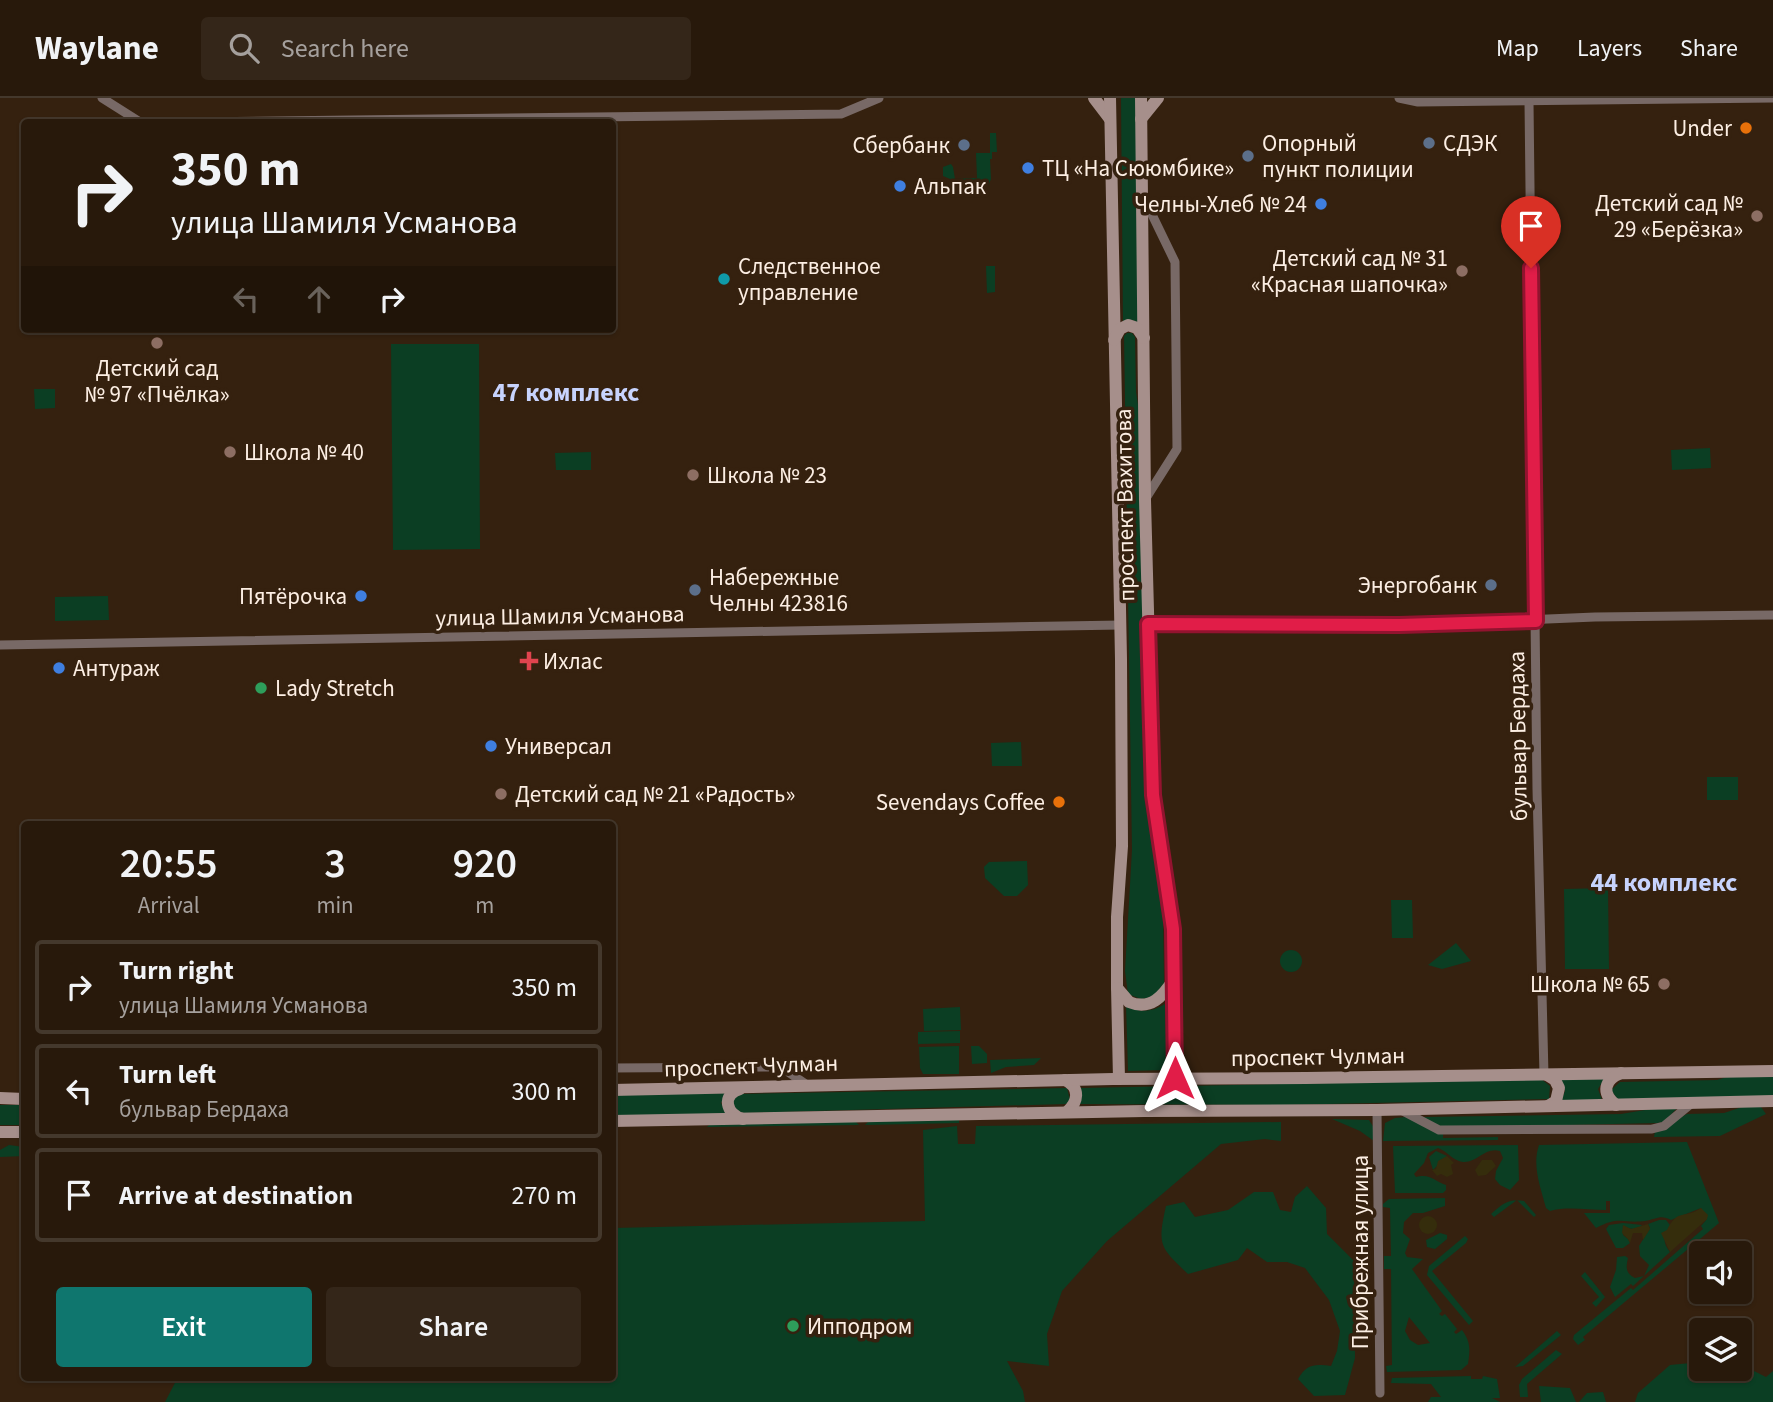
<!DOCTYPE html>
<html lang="en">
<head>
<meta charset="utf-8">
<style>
	body { margin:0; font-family:"Source Sans 3",sans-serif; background:#342619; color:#f1f3f6; height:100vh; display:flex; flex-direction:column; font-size:26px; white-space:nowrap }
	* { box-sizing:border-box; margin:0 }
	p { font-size:23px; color:#a5a09d }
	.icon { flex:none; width:38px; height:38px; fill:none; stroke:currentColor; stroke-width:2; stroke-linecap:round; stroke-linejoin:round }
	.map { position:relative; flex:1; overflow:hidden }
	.details { position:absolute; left:21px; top:723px; width:595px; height:560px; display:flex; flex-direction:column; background:#28190b; border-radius:7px; box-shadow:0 2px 5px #0004,0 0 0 2px #44382c }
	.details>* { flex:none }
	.guide { position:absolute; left:21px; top:21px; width:595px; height:214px; border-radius:7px; box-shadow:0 2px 5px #0004,0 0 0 2px #44382c; background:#28190b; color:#f1f3f6; overflow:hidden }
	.fabs { position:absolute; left:1689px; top:1143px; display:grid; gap:14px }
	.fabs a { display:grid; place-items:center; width:63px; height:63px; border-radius:7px; background:#28190b; box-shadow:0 2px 5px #0004,0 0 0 2px #44382c; font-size:35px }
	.pin { position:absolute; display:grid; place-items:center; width:60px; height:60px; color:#fff; margin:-72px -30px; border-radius:50% 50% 50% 0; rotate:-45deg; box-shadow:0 0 7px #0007 }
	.pin .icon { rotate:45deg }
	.me { position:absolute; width:77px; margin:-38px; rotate:0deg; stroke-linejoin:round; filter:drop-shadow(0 0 5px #0008) }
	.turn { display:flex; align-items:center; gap:24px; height:147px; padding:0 35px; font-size:32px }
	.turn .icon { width:91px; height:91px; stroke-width:2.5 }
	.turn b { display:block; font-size:49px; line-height:60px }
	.lanes { display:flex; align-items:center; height:66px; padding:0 35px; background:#0003; justify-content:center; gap:35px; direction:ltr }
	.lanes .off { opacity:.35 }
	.eta { display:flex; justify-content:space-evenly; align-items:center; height:119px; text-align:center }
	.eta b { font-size:42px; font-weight:600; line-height:49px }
	.action { display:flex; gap:14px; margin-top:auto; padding:14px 35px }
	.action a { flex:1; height:80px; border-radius:7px; background:#0f766e; color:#fff; font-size:28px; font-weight:600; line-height:80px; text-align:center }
	.action a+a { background:#342619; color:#f1f3f6 }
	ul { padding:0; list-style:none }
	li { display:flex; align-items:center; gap:21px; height:94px; margin:0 14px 10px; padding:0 21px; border:4px solid #44382c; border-radius:7px }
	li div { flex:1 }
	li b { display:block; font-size:26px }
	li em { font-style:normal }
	header { display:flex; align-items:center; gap:42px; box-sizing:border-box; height:98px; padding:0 35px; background:#28190b; border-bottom:2px solid #44382c }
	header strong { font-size:33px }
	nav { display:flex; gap:38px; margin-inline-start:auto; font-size:24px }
	.search { width:490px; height:63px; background:#342619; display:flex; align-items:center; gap:18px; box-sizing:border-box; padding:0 24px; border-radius:7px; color:#a5a09d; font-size:26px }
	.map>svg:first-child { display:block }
</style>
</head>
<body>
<header>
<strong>Waylane</strong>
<div class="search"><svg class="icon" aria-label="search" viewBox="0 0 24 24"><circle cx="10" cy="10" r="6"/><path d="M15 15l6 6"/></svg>Search here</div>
<nav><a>Map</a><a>Layers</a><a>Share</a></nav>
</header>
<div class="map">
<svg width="1773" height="1304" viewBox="0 0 1773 1304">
	<rect width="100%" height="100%" fill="#35210f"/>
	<g fill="#0b3e23" fill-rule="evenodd">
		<polygon points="1121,0 1137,0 1139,225 1132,222 1123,226"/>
		<polygon points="990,35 996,35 997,54 992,54 992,61 990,61 991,81 988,88 983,88 982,83 955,83 943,78 943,69 951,66 953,69 955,81 977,80 976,55 990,55"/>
		<polygon points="986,168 995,168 995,194 987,195"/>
		<polygon points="1127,235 1132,235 1135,239 1136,294 1141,326 1143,560 1147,699 1163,824 1164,885 1153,899 1141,901 1128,896 1125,873 1132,752 1124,238"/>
		<polygon points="391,246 479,246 480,451 393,452"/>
		<polygon points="34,291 55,291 55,310 35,311"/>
		<polygon points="1710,350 1711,370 1672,372 1671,352"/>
		<polygon points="591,354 591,372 556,372 555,355"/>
		<polygon points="108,498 109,522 55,523 55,499"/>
		<polygon points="1021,644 1022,668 992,668 991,645"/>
		<rect x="1707" y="679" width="31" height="23"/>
		<polygon points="1027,763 1028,787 1017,798 1004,798 985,780 984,769 989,764"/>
		<polygon points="1608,790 1609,871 1565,871 1564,791"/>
		<polygon points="1391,802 1412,802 1413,840 1392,840"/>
		<polygon points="1456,845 1471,863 1442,871 1428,867"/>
		<circle cx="1291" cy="863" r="11"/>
		<path d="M1126,906C1138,916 1152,914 1165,906L1167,972L1128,973Z"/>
		<polygon points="960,909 961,932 924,933 923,911"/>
		<polygon points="960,933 960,945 918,946 918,934"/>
		<polygon points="959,948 959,976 923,976 920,970 919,949"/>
		<polygon points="971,948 979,948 987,956 987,965 972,966"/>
		<polygon points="1041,960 1034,967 1006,969 991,975 990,962"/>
		<polygon points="1730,978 1773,978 1773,998 1618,1002 1611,992 1620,984 1717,982"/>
		<polygon points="1534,981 1541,981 1550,988 1549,1001 1283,1007 1080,1006 1080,990"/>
		<polygon points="1560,981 1604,981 1598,991 1602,1002 1561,1003 1565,993"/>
		<polygon points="1067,990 1070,1002 1066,1006 744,1015 733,1012 732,1000 741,996"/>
		<polygon points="727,995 721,1005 727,1016 613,1018 612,997"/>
		<rect x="0" y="1007" width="24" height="20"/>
		<polygon points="1678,1009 1664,1024 1657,1025 1441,1030 1422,1019 1621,1016 1657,1010"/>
		<polygon points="1742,1009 1761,1009 1766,1016 1720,1038 1654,1039 1655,1033 1687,1016 1724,1015"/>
		<polygon points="1406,1019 1443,1035 1443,1040 1498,1039 1498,1042 1383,1043 1385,1025 1395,1020"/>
		<polygon points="1332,1021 1369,1022 1374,1030 1374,1043 1360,1033"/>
		<polygon points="959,1022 959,1025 865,1027 869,1023"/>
		<polygon points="855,1023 859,1027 707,1029 709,1027"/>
		<polygon points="1281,1024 1281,1043 1265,1041 1221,1046 1107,1143 1062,1193 1047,1236 1049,1268 1007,1263 1023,1293 1025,1304 165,1304 178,1279 612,1279 613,1130 925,1123 923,1032 957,1028 958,1046 975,1046 976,1028"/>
		<path d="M1687,1044L1719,1125L1583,1239L1585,1242L1578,1247L1573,1241L1574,1237L1631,1190L1633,1192L1703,1131L1701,1128L1707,1121L1701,1110L1671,1122C1661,1116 1656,1121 1645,1123C1623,1126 1620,1117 1596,1130L1584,1115H1610V1103H1606V1112C1587,1112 1567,1108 1550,1113L1546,1110C1540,1088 1532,1067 1539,1047Z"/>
		<polygon points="9,1047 24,1049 24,1058 0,1059 0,1052"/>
		<path d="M1518,1047L1519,1082L1510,1092L1500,1087L1495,1081L1496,1073L1503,1060L1500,1053C1484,1049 1478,1065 1463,1064C1453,1063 1447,1053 1438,1050L1428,1055L1424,1065L1414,1076L1416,1079C1430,1075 1434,1083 1446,1087V1092L1443,1095H1395L1393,1048Z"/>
		<polygon points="1436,1053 1447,1058 1433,1072 1429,1059"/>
		<path d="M1307,1088L1326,1110L1327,1136L1354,1163L1355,1260L1345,1297L1314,1298L1298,1281C1307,1266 1314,1266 1331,1268L1337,1253L1340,1233L1329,1202L1305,1170L1287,1164H1267L1247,1150L1238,1162L1188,1176C1160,1149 1157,1148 1166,1108L1184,1104L1195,1119L1228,1112L1254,1094H1273L1280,1112L1291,1114L1295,1099Z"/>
		<path d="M1445,1100V1108L1423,1115H1413L1404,1124L1403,1135L1410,1141L1405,1155L1407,1159L1423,1161L1412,1171L1442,1213L1439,1216L1442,1218L1445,1216L1457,1231L1454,1234L1456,1236L1462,1232C1471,1244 1470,1252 1468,1266L1461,1272L1387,1274L1386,1268L1392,1267L1391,1171H1384V1158H1391L1390,1110L1383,1109V1106L1389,1101ZM1409,1219L1430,1245L1418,1247L1410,1242L1405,1233Z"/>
		<path d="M1517,1102L1494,1119L1491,1116C1502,1106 1509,1100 1524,1103L1536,1117L1534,1119Z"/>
		<path d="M1659,1122H1666L1670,1127C1665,1137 1661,1143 1670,1154L1633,1188L1631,1186L1615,1199L1610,1189L1616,1172L1617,1159L1625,1158L1628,1160C1626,1169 1625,1175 1635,1180L1644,1178L1649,1167L1640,1158L1639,1148L1650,1130L1648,1126Z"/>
		<path d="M1623,1125L1642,1127C1637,1133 1629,1131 1623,1128V1137L1628,1141L1630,1145L1623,1150H1616L1606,1131L1609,1127Z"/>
		<polygon points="1440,1135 1447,1137 1447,1141 1435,1151 1427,1149 1426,1142"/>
		<polygon points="1465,1138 1468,1141 1466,1145 1432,1173 1473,1223 1469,1227 1427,1177 1429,1168"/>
		<polygon points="1585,1174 1605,1199 1596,1209 1592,1205 1599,1199 1581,1178"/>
		<polygon points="1557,1233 1561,1237 1523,1268 1515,1269"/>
		<polygon points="1556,1252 1562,1256 1527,1286 1528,1299 1520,1299 1519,1287 1522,1281"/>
		<polygon points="1701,1264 1701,1270 1740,1270 1740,1266 1766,1279 1773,1273 1773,1304 1635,1304 1638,1295 1670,1267"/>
		<polygon points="1471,1278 1471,1281 1482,1281 1483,1278 1497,1281 1500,1300 1492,1300 1500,1304 1428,1304 1431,1299 1441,1299 1431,1286 1391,1285 1392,1280"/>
		<polygon points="1539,1288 1570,1290 1576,1304 1541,1304"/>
		<polygon points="1603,1294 1606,1304 1579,1304 1587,1295"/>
	</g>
	<g fill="#352d0c">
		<polygon points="1447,1058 1454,1065 1451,1067 1453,1076 1447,1079 1441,1076 1437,1078 1432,1072 1436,1071 1438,1063"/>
		<polygon points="1482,1062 1492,1062 1496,1068 1486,1077 1478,1078 1475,1072"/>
		<path d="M1701,1110L1708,1117L1707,1121L1670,1154L1661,1135L1667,1132C1679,1109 1684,1122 1701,1110Z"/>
		<circle cx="1428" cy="1127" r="9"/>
		<polygon points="1648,1126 1650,1131 1643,1142 1642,1135 1633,1135 1630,1145 1628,1141 1622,1135 1623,1127 1631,1131"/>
	</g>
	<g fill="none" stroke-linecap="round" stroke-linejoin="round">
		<g stroke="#786966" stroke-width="9">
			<polyline points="102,0 140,24"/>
			<polyline points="1399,0 1418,4 1773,0"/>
			<polyline points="1529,4 1537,691 1544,977"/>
			<polyline points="194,24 841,16 879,0"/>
			<polyline points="1143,98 1175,164 1177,351 1146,400"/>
			<polyline points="1148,526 1399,527 1595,519 1773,517"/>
			<polyline points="0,547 1121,527"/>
			<polyline points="612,970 781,969 807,987"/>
			<polyline points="1377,1012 1380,1295"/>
			<polyline points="1401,1012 1439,1032 1652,1031 1664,1028 1692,1005"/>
		</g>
		<g stroke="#a68f8b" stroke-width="12">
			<polyline points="1094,0 1110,21"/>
			<polyline points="1110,0 1121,561 1122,748 1117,819 1117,889 1119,981"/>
			<polyline points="1141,0 1145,402 1153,697 1173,831 1175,980"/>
			<polyline points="1141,21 1158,0"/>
			<polyline points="1114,242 1120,231 1128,227 1137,230 1144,240"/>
			<path d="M1117,890L1129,904C1151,913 1163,898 1174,881"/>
			<polyline points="1547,977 1555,982 1559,990 1556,1003 1548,1008"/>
			<path d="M1065,982C1081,990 1078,1004 1067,1014"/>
			<path d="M740,991C721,997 726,1016 743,1021"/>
			<polyline points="612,992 1113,981 1306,980 1773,973"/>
			<polyline points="0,1000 24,1001"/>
			<path d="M1616,1007C1601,995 1604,982 1621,975"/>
			<polyline points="612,1023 1144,1013 1377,1012 1773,1003"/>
			<polyline points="0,1034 24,1034"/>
		</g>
	</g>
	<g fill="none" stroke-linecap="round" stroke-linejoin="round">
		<defs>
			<polyline id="route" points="1175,980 1173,831 1153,697 1148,526 1399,527 1536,523 1531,170"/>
		</defs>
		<use href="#route" stroke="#92132f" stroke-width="18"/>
		<use href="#route" stroke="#e11d48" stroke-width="12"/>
	</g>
	<g fill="#e8710a" stroke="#35210f" stroke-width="2.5">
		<circle cx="1746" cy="30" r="7"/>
		<circle cx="1059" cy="704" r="7"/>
	</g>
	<g fill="#5c6f8a" stroke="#35210f" stroke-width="2.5">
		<circle cx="1429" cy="45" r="7"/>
		<circle cx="964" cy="47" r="7"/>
		<circle cx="1248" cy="58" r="7"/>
		<circle cx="1491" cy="487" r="7"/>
		<circle cx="695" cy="492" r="7"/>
	</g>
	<g fill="#3f7fe0" stroke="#35210f" stroke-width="2.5">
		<circle cx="1028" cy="70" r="7"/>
		<circle cx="900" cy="88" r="7"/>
		<circle cx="1321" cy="106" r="7"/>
		<circle cx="361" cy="498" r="7"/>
		<circle cx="59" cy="570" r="7"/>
		<circle cx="491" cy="648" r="7"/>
	</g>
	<g fill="#8d6e63" stroke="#35210f" stroke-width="2.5">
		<circle cx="1757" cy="118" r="7"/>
		<circle cx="1462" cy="173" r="7"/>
		<circle cx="157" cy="245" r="7"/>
		<circle cx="230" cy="354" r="7"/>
		<circle cx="693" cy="377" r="7"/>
		<circle cx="501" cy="696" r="7"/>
		<circle cx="1664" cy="886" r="7"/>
	</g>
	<circle fill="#0f9aa8" stroke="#35210f" stroke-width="2.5" cx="724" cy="181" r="7"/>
	<path fill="#e0444e" stroke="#35210f" stroke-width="2.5" d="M525.5 552.5h7v7h7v7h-7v7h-7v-7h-7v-7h7z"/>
	<g fill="#2e9e5b" stroke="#35210f" stroke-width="2.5">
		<circle cx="261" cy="590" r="7"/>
		<circle cx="793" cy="1228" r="7"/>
	</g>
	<g text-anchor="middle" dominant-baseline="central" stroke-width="7" stroke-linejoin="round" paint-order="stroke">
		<g font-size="23" fill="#fceee3" stroke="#35210f" text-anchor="start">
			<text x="1732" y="30" text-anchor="end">Under</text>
			<text x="1262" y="45">Опорный<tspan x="1262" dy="26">пункт полиции</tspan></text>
			<text x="1443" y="45">СДЭК</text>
			<text x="950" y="47" text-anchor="end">Сбербанк</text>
			<text x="1042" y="70">ТЦ «На Сююмбике»</text>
			<text x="914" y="88">Альпак</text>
			<text x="1743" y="105" text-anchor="end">Детский сад №<tspan x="1743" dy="26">29 «Берёзка»</tspan></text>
			<text x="1307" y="106" text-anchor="end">Челны-Хлеб № 24</text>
			<text x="1448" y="160" text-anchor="end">Детский сад № 31<tspan x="1448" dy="26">«Красная шапочка»</tspan></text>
			<text x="738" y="168">Следственное<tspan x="738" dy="26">управление</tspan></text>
			<text x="157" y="270" text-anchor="middle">Детский сад<tspan x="157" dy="26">№ 97 «Пчёлка»</tspan></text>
			<text x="244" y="354">Школа № 40</text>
			<text x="707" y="377">Школа № 23</text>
			<text x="709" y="479">Набережные<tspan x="709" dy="26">Челны 423816</tspan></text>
			<text x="1477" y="487" text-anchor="end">Энергобанк</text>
			<text x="347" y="498" text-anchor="end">Пятёрочка</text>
			<text x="543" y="563">Ихлас</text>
			<text x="73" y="570">Антураж</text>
			<text x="275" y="590">Lady Stretch</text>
			<text x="505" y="648">Универсал</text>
			<text x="515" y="696">Детский сад № 21 «Радость»</text>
			<text x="1045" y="704" text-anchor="end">Sevendays Coffee</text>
			<text x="1650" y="886" text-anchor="end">Школа № 65</text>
			<text x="807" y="1228">Ипподром</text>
		</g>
		<g font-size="23" fill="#fceee3" stroke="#35210f">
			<text transform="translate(1125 407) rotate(-91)">проспект Вахитова</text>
			<text transform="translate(560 518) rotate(-1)">улица Шамиля Усманова</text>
			<text transform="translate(1518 638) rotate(-91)">бульвар Бердаха</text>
			<text transform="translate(1318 959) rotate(-1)">проспект Чулман</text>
			<text transform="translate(751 968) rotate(-2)">проспект Чулман</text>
			<text transform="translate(1360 1154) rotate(-90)">Прибрежная улица</text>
		</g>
		<g font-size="26" font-weight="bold" fill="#c7d3fd" stroke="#35210f">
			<text x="566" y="294">47 комплекс</text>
			<text x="1664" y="784">44 комплекс</text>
		</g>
	</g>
</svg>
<div class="fabs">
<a><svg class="icon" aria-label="sound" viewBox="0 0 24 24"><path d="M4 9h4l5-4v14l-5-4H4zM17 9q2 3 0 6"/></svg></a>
<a><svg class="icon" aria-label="layers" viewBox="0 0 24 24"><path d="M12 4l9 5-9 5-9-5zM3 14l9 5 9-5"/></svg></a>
</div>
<div class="pin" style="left:1531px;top:170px;background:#d93025"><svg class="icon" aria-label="arrive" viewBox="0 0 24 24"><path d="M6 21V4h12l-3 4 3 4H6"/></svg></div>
<svg class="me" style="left:1175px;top:980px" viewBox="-20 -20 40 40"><path d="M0-17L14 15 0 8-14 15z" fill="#e11d48" stroke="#fff" stroke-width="4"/></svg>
<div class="guide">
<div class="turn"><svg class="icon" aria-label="right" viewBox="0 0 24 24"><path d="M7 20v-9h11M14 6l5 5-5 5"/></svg><div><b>350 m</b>улица Шамиля Усманова</div></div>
<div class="lanes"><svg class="icon off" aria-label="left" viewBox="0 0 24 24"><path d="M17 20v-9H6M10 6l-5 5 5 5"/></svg><svg class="icon off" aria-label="ahead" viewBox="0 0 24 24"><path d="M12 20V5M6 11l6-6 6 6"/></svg><svg class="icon" aria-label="right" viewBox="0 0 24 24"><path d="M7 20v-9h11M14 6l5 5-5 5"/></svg></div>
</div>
<section class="details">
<div class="eta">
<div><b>20:55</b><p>Arrival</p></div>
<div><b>3</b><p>min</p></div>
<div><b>920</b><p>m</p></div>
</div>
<ul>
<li><svg class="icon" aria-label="right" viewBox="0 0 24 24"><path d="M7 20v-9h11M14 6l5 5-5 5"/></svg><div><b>Turn right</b><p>улица Шамиля Усманова</p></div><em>350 m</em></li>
<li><svg class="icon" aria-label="left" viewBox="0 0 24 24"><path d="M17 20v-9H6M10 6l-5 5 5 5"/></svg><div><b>Turn left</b><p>бульвар Бердаха</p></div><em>300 m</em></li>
<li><svg class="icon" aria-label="arrive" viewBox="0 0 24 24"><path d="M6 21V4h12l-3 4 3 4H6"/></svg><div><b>Arrive at destination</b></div><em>270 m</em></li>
</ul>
<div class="action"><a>Exit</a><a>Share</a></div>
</section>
</div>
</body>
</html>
